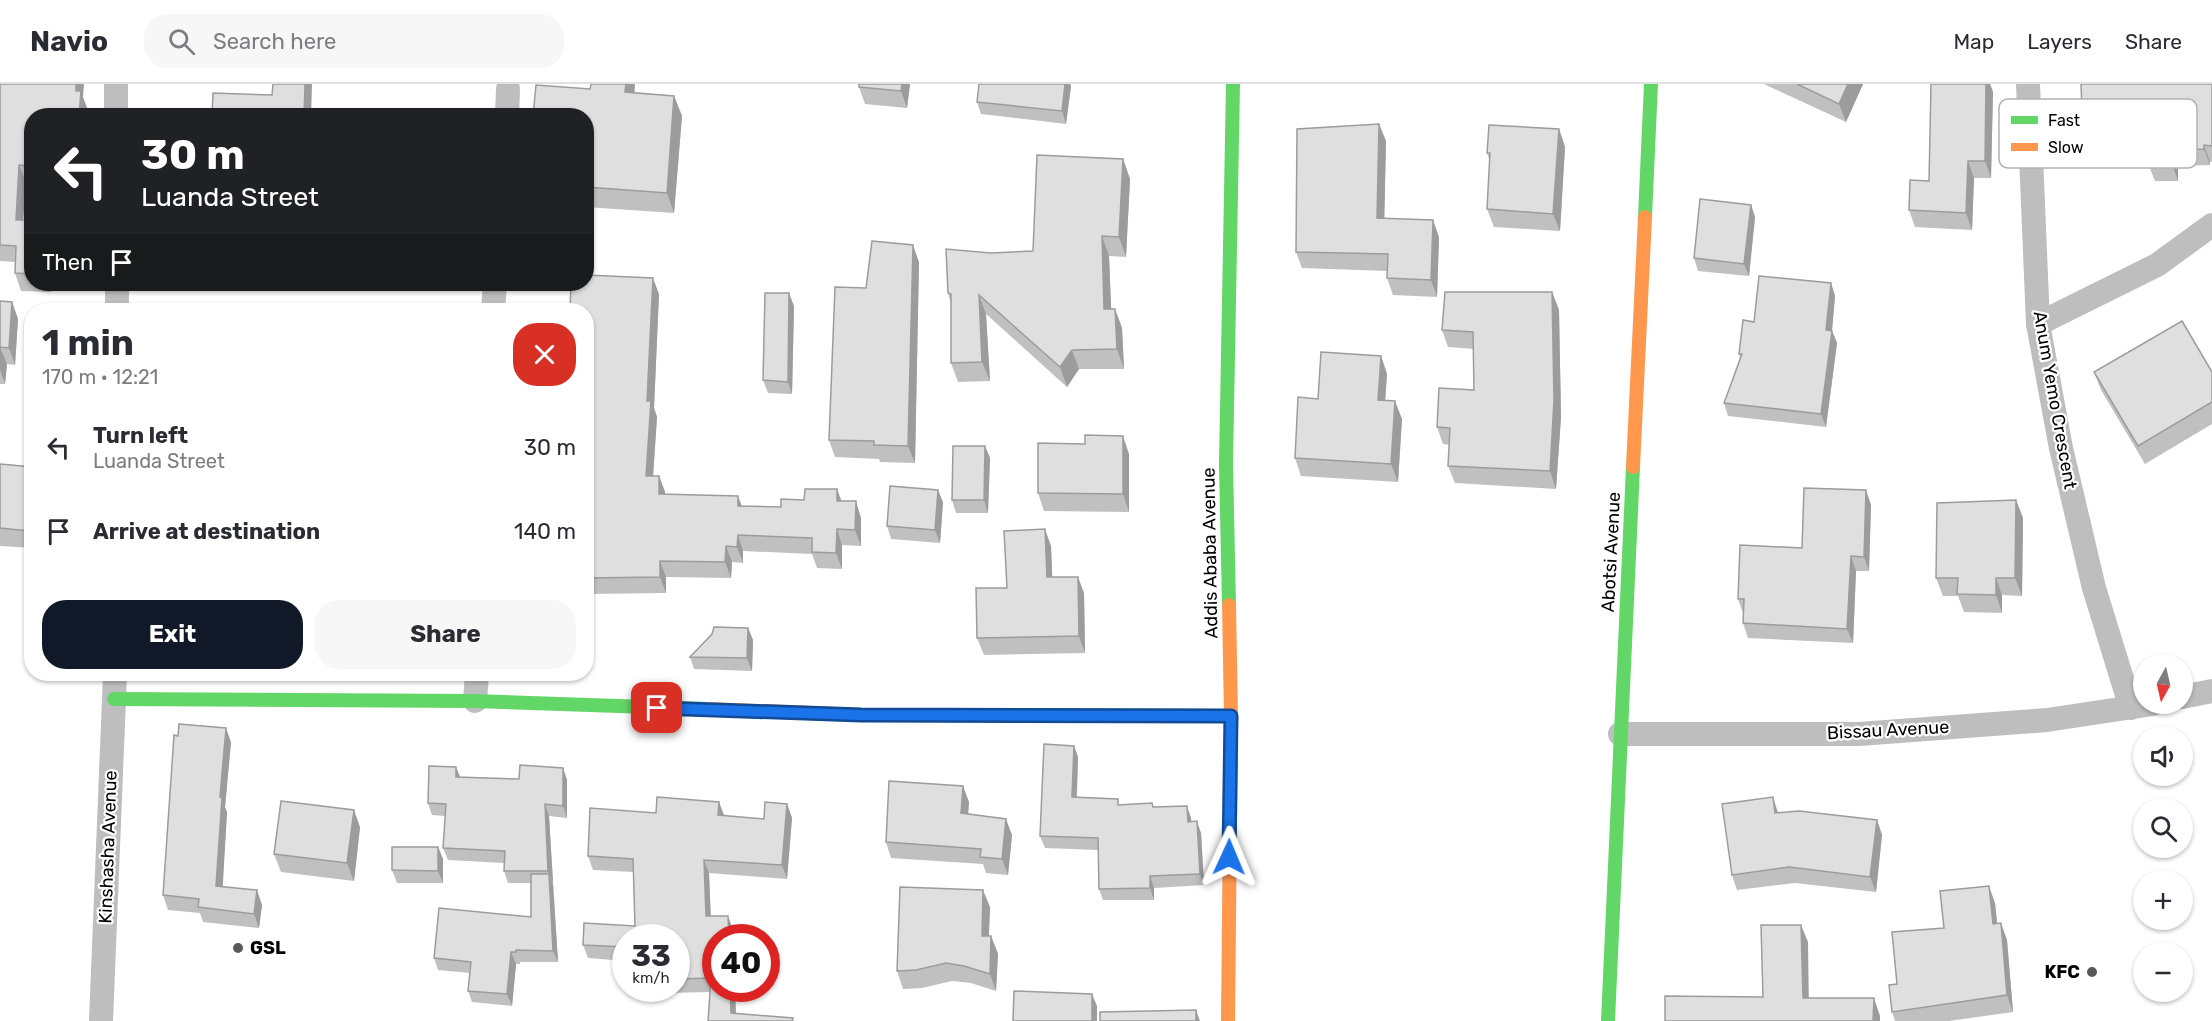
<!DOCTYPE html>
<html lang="en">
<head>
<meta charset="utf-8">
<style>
	body { margin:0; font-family:Rubik,sans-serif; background:#f7f7f7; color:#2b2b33; height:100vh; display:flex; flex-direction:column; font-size:22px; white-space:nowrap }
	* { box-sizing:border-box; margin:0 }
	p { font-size:20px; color:#7c7c81 }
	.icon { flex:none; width:33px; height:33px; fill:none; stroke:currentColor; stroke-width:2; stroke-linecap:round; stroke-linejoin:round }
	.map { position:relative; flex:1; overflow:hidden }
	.drawer { position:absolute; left:24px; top:219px; width:570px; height:378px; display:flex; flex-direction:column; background:#fff; border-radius:24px; box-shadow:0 2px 4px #0004 }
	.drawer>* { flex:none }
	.hud { position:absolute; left:24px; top:24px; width:570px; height:183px; border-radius:24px; box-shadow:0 2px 4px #0004; background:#202124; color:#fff; overflow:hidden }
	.needle { width:39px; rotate:188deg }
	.tools { position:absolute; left:2133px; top:570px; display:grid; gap:12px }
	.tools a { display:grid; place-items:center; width:60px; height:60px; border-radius:50%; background:#fff; box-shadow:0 2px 4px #0004; font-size:30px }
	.speed { position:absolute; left:612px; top:840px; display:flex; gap:12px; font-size:30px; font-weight:700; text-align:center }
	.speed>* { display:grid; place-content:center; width:78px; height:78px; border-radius:50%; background:#fff; box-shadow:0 2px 4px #0004; line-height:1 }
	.speed small { font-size:15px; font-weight:400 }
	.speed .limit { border:9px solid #d22; background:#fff; color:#111 }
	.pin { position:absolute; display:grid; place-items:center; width:51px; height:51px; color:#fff; margin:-26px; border-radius:12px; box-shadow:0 3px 9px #0006 }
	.me { position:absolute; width:66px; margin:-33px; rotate:1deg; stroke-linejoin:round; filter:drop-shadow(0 0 4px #0008) }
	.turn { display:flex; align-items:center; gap:21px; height:126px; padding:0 18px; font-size:27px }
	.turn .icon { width:78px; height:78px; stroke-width:2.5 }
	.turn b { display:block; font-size:42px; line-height:51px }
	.then { display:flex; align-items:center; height:57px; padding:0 18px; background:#0003; gap:12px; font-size:22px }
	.round { display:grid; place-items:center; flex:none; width:63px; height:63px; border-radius:24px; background:#f7f7f7 }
	.head { display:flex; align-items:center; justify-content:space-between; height:102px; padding:0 18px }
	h1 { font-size:36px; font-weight:700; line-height:45px }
	.cta { display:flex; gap:12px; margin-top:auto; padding:12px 18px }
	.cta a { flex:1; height:69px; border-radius:24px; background:#111827; color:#fff; font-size:24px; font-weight:700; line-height:69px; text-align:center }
	.cta a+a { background:#f7f7f7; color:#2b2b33 }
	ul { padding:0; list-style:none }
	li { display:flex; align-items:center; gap:18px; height:84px; padding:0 18px }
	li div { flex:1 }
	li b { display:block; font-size:22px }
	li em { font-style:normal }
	header { display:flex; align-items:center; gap:36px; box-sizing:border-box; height:84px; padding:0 30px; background:#fff; border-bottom:2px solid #e1e1e2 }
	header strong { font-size:28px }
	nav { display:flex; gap:33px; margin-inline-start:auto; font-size:21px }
	.search { width:420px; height:54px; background:#f7f7f7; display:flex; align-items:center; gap:15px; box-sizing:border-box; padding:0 21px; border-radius:24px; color:#7c7c81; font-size:22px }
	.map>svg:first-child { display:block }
</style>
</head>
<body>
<header>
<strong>Navio</strong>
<div class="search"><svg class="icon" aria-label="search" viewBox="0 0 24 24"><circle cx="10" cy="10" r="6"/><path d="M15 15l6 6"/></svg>Search here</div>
<nav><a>Map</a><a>Layers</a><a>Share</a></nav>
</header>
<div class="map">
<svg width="2212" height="937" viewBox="0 0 2212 937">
	<rect width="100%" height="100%" fill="#fff"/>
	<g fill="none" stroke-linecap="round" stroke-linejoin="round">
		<g stroke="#bebebe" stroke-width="24">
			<polyline points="116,0 116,32"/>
			<polyline points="2028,0 2038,240 2061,364 2094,504 2131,624"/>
			<polyline points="507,32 508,5"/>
			<polyline points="117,200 117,226"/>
			<polyline points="493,226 495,200"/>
			<polyline points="2038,240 2157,181 2212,141"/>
			<polyline points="2182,613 2212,607"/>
			<polyline points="475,617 477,590"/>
			<polyline points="1620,650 1859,650 2047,636 2153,620"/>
			<polyline points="101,937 115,590"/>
		</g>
		<g stroke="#63d668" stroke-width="14">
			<polyline points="1645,133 1651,0"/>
			<polyline points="1229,521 1226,380 1233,0"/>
			<polyline points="114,615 475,617 708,625"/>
			<polyline points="1006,631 1231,632"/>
			<polyline points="1608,937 1633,383"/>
		</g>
		<g stroke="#ff974d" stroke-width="14">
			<polyline points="1633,383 1645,133"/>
			<polyline points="708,625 861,631 1006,631"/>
			<polyline points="1228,937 1231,632 1229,521"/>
		</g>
	</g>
	<g fill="#c0c0c0">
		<polygon points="0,0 83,13 87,24 86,32 32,32 32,98 26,98 23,136 32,136 32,200 52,200 51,208 21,207 15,189 15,178 0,177"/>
		<polygon points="591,0 635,0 634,9 674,12 682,32 674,129 586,123 586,32"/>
		<polygon points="859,0 910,0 907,24 865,20 859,3"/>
		<polygon points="979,0 1070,0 1071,2 1066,40 981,30 977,18"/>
		<polygon points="1764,0 1863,0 1846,38"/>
		<polygon points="1931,0 1990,0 1993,8 1991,94 1974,94 1972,146 1915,143 1909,126 1929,97"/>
		<polygon points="2212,0 2212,78 2210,78 2210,81 2178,82 2178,97 2155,97 2149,82 2125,83 2120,70 2089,69 2083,53"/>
		<polygon points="1379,40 1386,57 1384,134 1439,153 1437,213 1393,211 1387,194 1387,187 1302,184 1296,168"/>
		<polygon points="1559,45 1565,63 1560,147 1494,143 1487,125 1490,78 1487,69"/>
		<polygon points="1123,75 1130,95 1126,173 1109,172 1111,225 1115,225 1122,244 1124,285 1079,285 1067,303 986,230 990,297 958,298 951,279 951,219 948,209 991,169 1033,167"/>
		<polygon points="1751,121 1755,133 1749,192 1698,187 1694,174"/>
		<polygon points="919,178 915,379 880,378 879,375 835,373 829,356 866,204"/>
		<polygon points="1831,199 1835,212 1832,247 1837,259 1826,343 1728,332 1724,319 1740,274 1739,270 1754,238"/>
		<polygon points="1552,208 1559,226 1561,333 1556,405 1455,399 1448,382 1450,361 1443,360 1437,343 1474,306 1474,265 1448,263 1442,246"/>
		<polygon points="659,210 654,324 657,333 653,392 659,392 665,408 665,410 742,422 781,423 841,417 861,434 861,462 842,461 842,485 817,484 812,470 743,467 743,479 732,478 731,494 666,493 666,509 586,510 586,226"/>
		<polygon points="0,217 12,218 18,235 15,281 7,280 5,300 0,300"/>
		<polygon points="794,222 792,310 768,309 763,296"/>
		<polygon points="1381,272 1387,290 1385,316 1402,335 1398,398 1301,392 1295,374 1318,315"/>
		<polygon points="2094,288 2212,288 2212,340 2145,380 2101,306"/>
		<polygon points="985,362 990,374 988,429 956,429 952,416"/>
		<polygon points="1129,370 1129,428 1044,427 1038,409"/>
		<polygon points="0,380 32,383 32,464 0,462"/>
		<polygon points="2016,416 2023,434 2022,512 2002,511 2002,529 1964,528 1958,512 1943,512 1936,494"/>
		<polygon points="943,418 940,459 891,455 887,442"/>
		<polygon points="1871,421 1869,487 1856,487 1853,559 1748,554 1743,539 1743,529 1738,515 1802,464"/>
		<polygon points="1051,462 1052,493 1084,509 1085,569 984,571 977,554 1007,504"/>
		<polygon points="748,544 753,556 752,587 694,585 690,573 712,550"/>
		<polygon points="231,658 225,723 227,728 222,803 262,821 259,844 203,838 200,829 168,826 163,811"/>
		<polygon points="1074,662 1078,673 1077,713 1121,721 1154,723 1191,734 1191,737 1201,749 1204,801 1154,804 1154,816 1103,816 1099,805 1098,766 1045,764 1040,752"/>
		<polygon points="563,684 567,696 567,734 549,732 558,878 520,878 520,880 516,880 512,922 472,918 468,907 470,889 438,886 434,874 531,833 531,799 508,799 504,787 504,779 448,776 443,764 445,732 432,731 428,719 460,693 519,695"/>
		<polygon points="969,718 968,730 1012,751 1008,791 986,789 983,780 891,774 886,758"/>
		<polygon points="787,720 792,734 787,795 709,789 711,832 728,832 733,846 716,904 735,904 736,930 793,934 794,937 708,937 710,908 667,909 666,904 676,904 676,854 626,854 626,877 588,874 583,861 635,842 633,788 593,786 588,772 656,729 724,732 764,735"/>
		<polygon points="1778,729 1877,736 1882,751 1876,808 1795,799 1737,806 1732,791"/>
		<polygon points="360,743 354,797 281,788 274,770"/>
		<polygon points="438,763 443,775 443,799 397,799 392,786"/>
		<polygon points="1995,819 1997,840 2007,856 2013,928 1949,937 1895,937 1892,928 1897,900 1944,844"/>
		<polygon points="990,823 989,852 991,852 998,870 996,907 971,899 952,897 922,904 903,905 897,887"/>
	</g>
	<g fill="#9c9c9c">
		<polygon points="76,0 84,0 83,13 87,24 86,32 79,32 76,7"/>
		<polygon points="305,0 312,0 311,32 304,32"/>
		<polygon points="626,0 635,0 633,28 625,8"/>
		<polygon points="902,0 910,0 907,24 901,7"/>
		<polygon points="1065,0 1070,0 1071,2 1066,40 1062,27"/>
		<polygon points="1848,0 1863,0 1846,38 1839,20"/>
		<polygon points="1986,0 1990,0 1993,8 1991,94 1985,77"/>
		<polygon points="674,12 682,32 674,129 667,109"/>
		<polygon points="1379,40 1386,57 1384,151 1377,134"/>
		<polygon points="1559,45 1565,63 1560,147 1553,130"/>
		<polygon points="2204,61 2210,78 2210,81 2204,65"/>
		<polygon points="2173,66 2178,82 2178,97 2172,80"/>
		<polygon points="1123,75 1130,95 1126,173 1119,153"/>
		<polygon points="1968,77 1974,94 1972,146 1966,129"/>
		<polygon points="19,81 26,98 22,153 16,136"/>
		<polygon points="1751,121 1755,133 1749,192 1744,180"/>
		<polygon points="1433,136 1439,153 1437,213 1431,196"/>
		<polygon points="1102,152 1109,172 1112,245 1104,225"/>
		<polygon points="913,161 919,178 915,379 908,362"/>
		<polygon points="653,194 659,210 654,324 657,333 652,408 646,392 647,317"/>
		<polygon points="1831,199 1835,212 1831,258 1826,246"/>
		<polygon points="48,200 52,200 51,208"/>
		<polygon points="1552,208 1559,226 1561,333 1556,405 1550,387"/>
		<polygon points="789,209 794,222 792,310 788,298"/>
		<polygon points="979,211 986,230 990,297 982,278"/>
		<polygon points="12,218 18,235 15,281 9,264"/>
		<polygon points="1115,225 1122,244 1124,285 1117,265"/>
		<polygon points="1832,247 1837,259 1826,343 1821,330"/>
		<polygon points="0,263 7,280 5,300 0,286"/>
		<polygon points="1072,266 1079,285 1067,303 1060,283"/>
		<polygon points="1381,272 1387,290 1384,334 1378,316"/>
		<polygon points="1395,317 1402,335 1398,398 1391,380"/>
		<polygon points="1123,352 1129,370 1129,428 1123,410"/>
		<polygon points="985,362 990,374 988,429 984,416"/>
		<polygon points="659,392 665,408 665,426 659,410"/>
		<polygon points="837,405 843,421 837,417"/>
		<polygon points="938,406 943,418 940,459 935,446"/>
		<polygon points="1866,406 1871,421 1869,487 1864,473"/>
		<polygon points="738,412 744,428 738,422"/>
		<polygon points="2016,416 2023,434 2022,512 2015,494"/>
		<polygon points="856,417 861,434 861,462 855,446"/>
		<polygon points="32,418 32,454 29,447"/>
		<polygon points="837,445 842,461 842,485 836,469"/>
		<polygon points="1045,445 1051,462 1053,510 1047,493"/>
		<polygon points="738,451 743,467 743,479 737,463"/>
		<polygon points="726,462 732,478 731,494 725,478"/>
		<polygon points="1851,472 1856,487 1853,559 1847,545"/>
		<polygon points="660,477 666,493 666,509 660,493"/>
		<polygon points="1078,493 1084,509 1085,569 1079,552"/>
		<polygon points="1996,494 2002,511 2002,529 1996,511"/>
		<polygon points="748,544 753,556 752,587 747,574"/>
		<polygon points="226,644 231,658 225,723 227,728 222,816 216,802 220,713"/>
		<polygon points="1074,662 1078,673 1076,725 1072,713"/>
		<polygon points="456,683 461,695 456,693"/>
		<polygon points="563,684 567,696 567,734 563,722"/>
		<polygon points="963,702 969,718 967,745 961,729"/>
		<polygon points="1773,713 1778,729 1775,729"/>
		<polygon points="719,718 724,731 718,731"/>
		<polygon points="545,720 549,732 553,799 548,787"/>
		<polygon points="787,720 792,734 787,795 782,781"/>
		<polygon points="1187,722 1191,734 1192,749 1188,738"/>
		<polygon points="354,726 360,743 354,797 347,779"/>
		<polygon points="1006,735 1012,751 1008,791 1002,775"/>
		<polygon points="1877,736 1882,751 1876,808 1870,793"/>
		<polygon points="1197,737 1201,749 1204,801 1200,790"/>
		<polygon points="438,763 443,775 443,799 438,787"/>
		<polygon points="704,776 709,789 711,845 706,832"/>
		<polygon points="549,790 553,801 558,878 553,867"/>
		<polygon points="1150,792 1154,804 1154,816 1150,804"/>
		<polygon points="1989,802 1995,819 1999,857 1993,840"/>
		<polygon points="257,806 262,821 259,844 254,830"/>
		<polygon points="983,806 990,823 988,869 982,852"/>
		<polygon points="728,832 733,846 733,854 729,854"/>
		<polygon points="2001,839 2007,856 2013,928 2007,911"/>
		<polygon points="1801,841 1808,858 1809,931 1803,914"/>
		<polygon points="991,852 998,870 996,907 990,890"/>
		<polygon points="511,868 516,880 512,922 507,910"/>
		<polygon points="730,904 735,904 736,937 731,929"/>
		<polygon points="1092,910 1097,922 1097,937 1092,937"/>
		<polygon points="1874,914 1880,932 1880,937 1873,937"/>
		<polygon points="1196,926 1200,937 1196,937"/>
	</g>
	<g fill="#dfdfdf" stroke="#9c9c9c" stroke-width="1.5">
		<polygon points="0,0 76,0 76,7 81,7 79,32 32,32 32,82 19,81 16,136 32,136 32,190 15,189 16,162 0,161"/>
		<polygon points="273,0 305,0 304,32 212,32 213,9 272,11"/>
		<polygon points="591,0 626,0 625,8 674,12 667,109 586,103 586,32 533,32 536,1 590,5"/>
		<polygon points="859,0 902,0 901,7 859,3"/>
		<polygon points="979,0 1065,0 1062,27 977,18"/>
		<polygon points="1797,0 1848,0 1839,20"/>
		<polygon points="1931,0 1986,0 1985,77 1968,77 1966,129 1909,126 1910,96 1929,97"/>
		<polygon points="2081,0 2212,0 2212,62 2204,61 2204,65 2173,66 2172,80 2149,81 2152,65 2119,67 2119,54 2083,53"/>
		<polygon points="1379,40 1377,134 1433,136 1431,196 1387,194 1388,170 1296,168 1297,45"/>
		<polygon points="1489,41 1559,45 1553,130 1487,125 1490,69 1487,69"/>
		<polygon points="1037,71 1123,75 1119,153 1102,152 1104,225 1115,225 1117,265 1072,266 1060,283 979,211 982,278 951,279 951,210 948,209 946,165 991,169 1033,167"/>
		<polygon points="1700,115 1751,121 1744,180 1694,174"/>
		<polygon points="872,157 913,161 908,362 874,361 874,357 829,356 835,203 866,204"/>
		<polygon points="586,191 653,194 647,317 651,317 646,392 659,392 659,410 738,412 738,422 781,423 781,415 804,416 805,405 837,405 837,417 856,417 855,446 837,445 836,469 812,468 812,454 738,451 737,463 726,462 725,478 660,477 660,493 586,494 586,226 570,226 571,200 586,200"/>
		<polygon points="1759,192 1831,199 1826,246 1832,247 1821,330 1724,319 1742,270 1739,270 1743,236 1754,238"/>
		<polygon points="1445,208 1552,208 1554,316 1550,387 1448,382 1450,344 1437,343 1439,304 1474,306 1473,248 1442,246"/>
		<polygon points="765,209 789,209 788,298 763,296"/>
		<polygon points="0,217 12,218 9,264 0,263 0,268"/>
		<polygon points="2182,237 2212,288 2212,318 2138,362 2094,288"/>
		<polygon points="1321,268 1381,272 1378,316 1395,317 1391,380 1295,374 1298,313 1318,315"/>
		<polygon points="1085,351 1123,352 1123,410 1038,409 1038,359 1085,360"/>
		<polygon points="953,362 985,362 984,416 952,416"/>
		<polygon points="0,380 32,383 32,418 29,447 0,444"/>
		<polygon points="890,402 938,406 935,446 887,442"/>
		<polygon points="1804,404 1866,406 1864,473 1851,472 1847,545 1743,539 1744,515 1738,515 1740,461 1802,464"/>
		<polygon points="2016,416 2015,494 1996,494 1996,511 1957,510 1958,494 1936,494 1937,419"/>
		<polygon points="1045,445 1047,493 1078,493 1079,552 977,554 976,504 1007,504 1004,447"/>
		<polygon points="714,543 748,544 747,574 690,573 712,550"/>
		<polygon points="179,640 226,644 220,713 222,714 216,802 257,806 254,830 198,823 199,815 163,811 174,651 178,652"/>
		<polygon points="1044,660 1074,662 1072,713 1118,715 1118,721 1152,719 1153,723 1187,722 1188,738 1197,737 1200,790 1150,792 1150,804 1099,805 1098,754 1040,752"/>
		<polygon points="520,681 563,684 563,722 545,720 548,787 504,787 505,767 443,764 446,720 428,719 429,682 456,683 456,693 519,695"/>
		<polygon points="889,697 963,702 961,729 1006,735 1002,775 980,773 981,765 886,758"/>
		<polygon points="657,713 719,718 718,731 764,735 765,718 787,720 782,781 704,776 706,832 728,832 729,854 716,854 716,904 730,904 731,929 793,934 792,937 708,937 711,894 676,895 676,854 626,854 626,863 583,861 584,839 635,842 633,775 588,772 590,724 656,729"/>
		<polygon points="1773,713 1775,729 1799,727 1877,736 1870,793 1789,783 1732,791 1722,720"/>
		<polygon points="281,717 354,726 347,779 274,770"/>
		<polygon points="392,763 438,763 438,787 392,786"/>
		<polygon points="531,790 549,790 553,867 516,866 516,868 511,868 507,910 468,907 471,878 434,874 439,824 531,833"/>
		<polygon points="1989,802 1993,840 2001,839 2007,911 1892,928 1889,901 1897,900 1892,848 1944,844 1940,807"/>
		<polygon points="900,803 983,806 982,852 991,852 990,890 964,882 946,879 916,886 897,887"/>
		<polygon points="1761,841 1801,841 1803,914 1874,914 1873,937 1665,937 1665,912 1763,913"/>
		<polygon points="1014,907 1092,910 1092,937 1013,937"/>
		<polygon points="1196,926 1196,937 1100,937 1100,928"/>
	</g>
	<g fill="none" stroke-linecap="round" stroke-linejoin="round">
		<defs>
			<polyline id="route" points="657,624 861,631 1231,632 1229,773"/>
		</defs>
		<use href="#route" stroke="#114b97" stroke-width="15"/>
		<use href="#route" stroke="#1a73e8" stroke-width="10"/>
	</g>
	<g fill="#595959" stroke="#fff" stroke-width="2">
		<circle cx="238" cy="864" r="6"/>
		<circle cx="2092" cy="888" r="6"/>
	</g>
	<g text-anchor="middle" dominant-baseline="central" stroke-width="4.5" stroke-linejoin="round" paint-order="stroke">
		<g font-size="18" fill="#000" stroke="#fff">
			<text transform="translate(2055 316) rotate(80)">Anum Yemo Crescent</text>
			<text transform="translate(1611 468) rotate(-87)">Abotsi Avenue</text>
			<text transform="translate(1210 469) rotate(-91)">Addis Ababa Avenue</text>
			<text transform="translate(1888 646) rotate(-3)">Bissau Avenue</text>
			<text transform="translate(108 763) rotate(-88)">Kinshasha Avenue</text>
		</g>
		<g font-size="18" font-weight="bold" fill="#000" stroke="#fff" text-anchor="start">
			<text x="250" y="864">GSL</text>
			<text x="2080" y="888" text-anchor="end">KFC</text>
		</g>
	</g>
	<rect x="1999" y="15" width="198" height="69" rx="9" fill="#fff" stroke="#b2b2b2" stroke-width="1.5"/>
	<rect x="2011" y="32" width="27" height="8" fill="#63d668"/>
	<rect x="2011" y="59" width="27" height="8" fill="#ff974d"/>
	<g font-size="16" fill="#000">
		<text x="2048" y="42">Fast</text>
		<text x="2048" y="69">Slow</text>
	</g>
</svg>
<div class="tools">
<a><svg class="needle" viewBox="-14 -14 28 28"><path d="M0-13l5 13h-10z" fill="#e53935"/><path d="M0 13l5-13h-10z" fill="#7c7c81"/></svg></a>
<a><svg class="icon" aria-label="sound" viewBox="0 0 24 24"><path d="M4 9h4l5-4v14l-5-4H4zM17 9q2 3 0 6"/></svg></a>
<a><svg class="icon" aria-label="search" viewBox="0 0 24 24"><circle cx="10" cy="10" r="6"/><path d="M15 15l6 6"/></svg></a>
<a>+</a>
<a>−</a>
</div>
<div class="speed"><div>33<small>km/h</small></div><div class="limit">40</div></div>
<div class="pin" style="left:657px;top:624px;background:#d93025"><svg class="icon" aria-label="arrive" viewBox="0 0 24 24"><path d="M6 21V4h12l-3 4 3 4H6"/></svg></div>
<svg class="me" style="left:1229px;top:773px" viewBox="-20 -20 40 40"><path d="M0-17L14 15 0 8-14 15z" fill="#1a73e8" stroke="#fff" stroke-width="4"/></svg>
<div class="hud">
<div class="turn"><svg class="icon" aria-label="left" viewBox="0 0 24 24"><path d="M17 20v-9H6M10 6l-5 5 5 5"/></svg><div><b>30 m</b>Luanda Street</div></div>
<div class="then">Then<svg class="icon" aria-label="arrive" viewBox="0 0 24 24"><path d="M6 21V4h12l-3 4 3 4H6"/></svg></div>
</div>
<section class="drawer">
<div class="head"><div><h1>1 min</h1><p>170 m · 12:21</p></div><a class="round" style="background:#d93025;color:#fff"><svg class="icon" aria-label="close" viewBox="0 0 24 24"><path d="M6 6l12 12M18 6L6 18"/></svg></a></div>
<ul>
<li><svg class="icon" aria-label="left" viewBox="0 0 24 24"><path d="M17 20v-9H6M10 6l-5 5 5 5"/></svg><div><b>Turn left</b><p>Luanda Street</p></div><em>30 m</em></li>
<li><svg class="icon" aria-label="arrive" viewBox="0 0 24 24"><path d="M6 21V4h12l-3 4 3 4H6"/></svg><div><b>Arrive at destination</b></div><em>140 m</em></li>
</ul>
<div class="cta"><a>Exit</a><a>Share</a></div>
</section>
</div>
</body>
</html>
